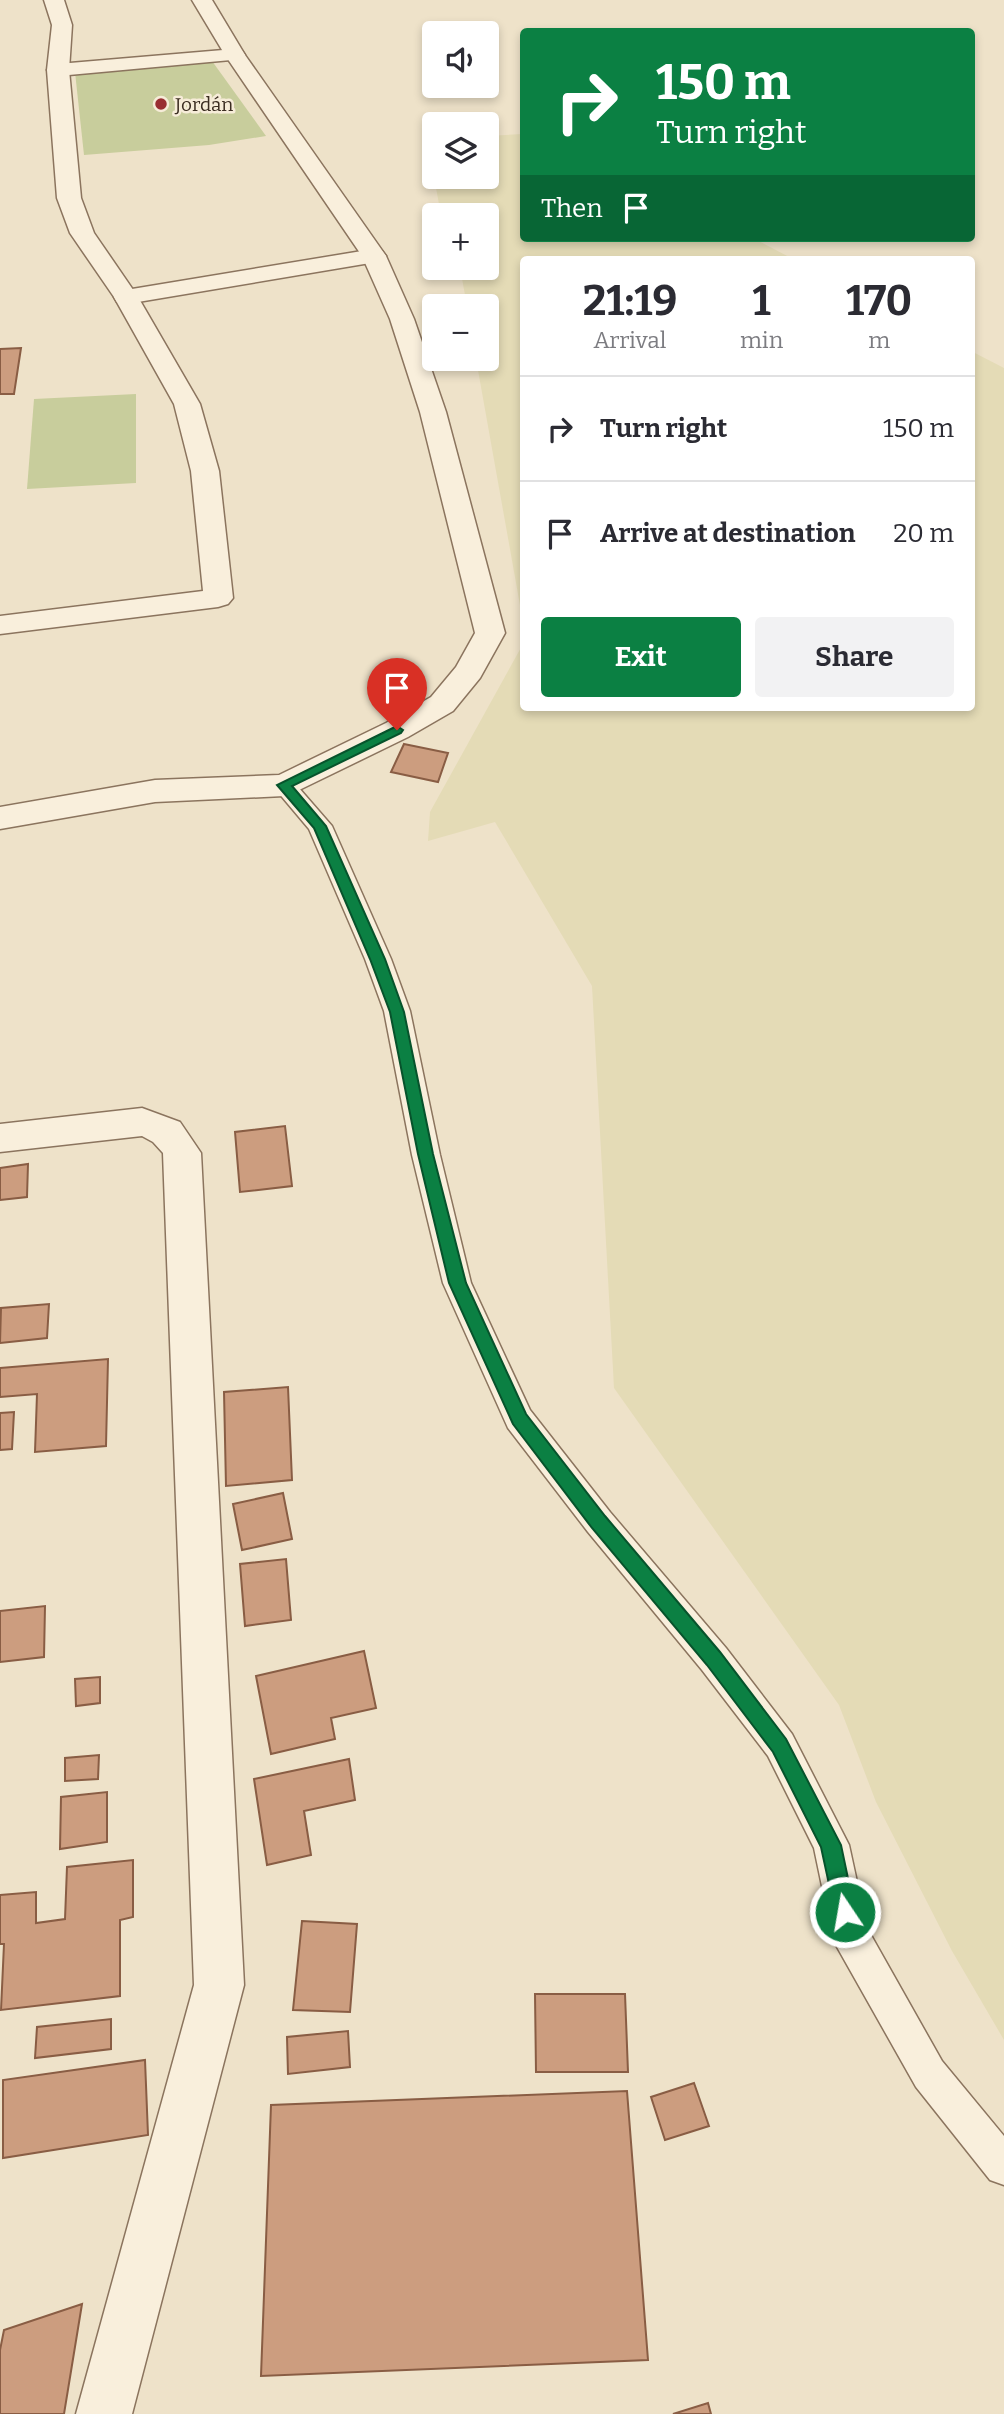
<!DOCTYPE html>
<html lang="en">
<head>
<meta charset="utf-8">
<style>
	body { margin:0; font-family:Bitter,serif; background:#f2f2f3; color:#2b2b33; height:100vh; display:flex; flex-direction:column; font-size:26px; white-space:nowrap }
	* { box-sizing:border-box; margin:0 }
	p { font-size:23px; color:#7c7c81 }
	.icon { flex:none; width:38px; height:38px; fill:none; stroke:currentColor; stroke-width:2; stroke-linecap:round; stroke-linejoin:round }
	.map { position:relative; flex:1; overflow:hidden }
	.drawer { position:absolute; left:520px; top:256px; width:455px; height:455px; display:flex; flex-direction:column; background:#fff; border-radius:7px; box-shadow:0 4px 10px #0003 }
	.drawer>* { flex:none }
	.hud { position:absolute; left:520px; top:28px; width:455px; height:214px; border-radius:7px; box-shadow:0 4px 10px #0003; background:#0b8043; color:#fff; overflow:hidden }
	.controls { position:absolute; left:422px; top:21px; display:grid; gap:14px }
	.controls a { display:grid; place-items:center; width:77px; height:77px; border-radius:7px; background:#fff; box-shadow:0 4px 10px #0003; font-size:35px }
	.pin { position:absolute; display:grid; place-items:center; width:60px; height:60px; color:#fff; margin:-72px -30px; border-radius:50% 50% 50% 0; rotate:-45deg; box-shadow:0 0 7px #0007 }
	.pin .icon { rotate:45deg }
	.me { position:absolute; width:77px; margin:-38px; rotate:348deg; stroke-linejoin:round; filter:drop-shadow(0 0 5px #0008) }
	.turn { display:flex; align-items:center; gap:24px; height:147px; padding:0 21px; font-size:32px }
	.turn .icon { width:91px; height:91px; stroke-width:2.5 }
	.turn b { display:block; font-size:49px; line-height:60px }
	.then { display:flex; align-items:center; height:66px; padding:0 21px; background:#0003; gap:14px; font-size:26px }
	.eta { display:flex; justify-content:space-evenly; align-items:center; height:119px; text-align:center }
	.eta b { font-size:42px; font-weight:700; line-height:49px }
	.primary-button { display:flex; gap:14px; margin-top:auto; padding:14px 21px }
	.primary-button a { flex:1; height:80px; border-radius:7px; background:#0b8043; color:#fff; font-size:28px; font-weight:700; line-height:80px; text-align:center }
	.primary-button a+a { background:#f2f2f3; color:#2b2b33 }
	ul { padding:0; list-style:none }
	li { display:flex; align-items:center; gap:21px; height:105px; padding:0 21px; border-top:2px solid #e1e1e2 }
	li div { flex:1 }
	li b { display:block; font-size:26px }
	li em { font-style:normal }
	.map>svg:first-child { display:block }
</style>
</head>
<body>
<div class="map">
<svg width="1004" height="2414" viewBox="0 0 1004 2414">
	<rect width="100%" height="100%" fill="#eee2c9"/>
	<g fill="#e4dbb6">
		<polygon points="523,134 523,238 753,238 793,259 523,259 523,622 476,359 486,359 486,306 467,306 461,273 456,268 486,268 486,215 441,215 434,177 486,177 487,136"/>
		<polygon points="971,351 1004,368 1004,2040 952,1951 876,1802 839,1705 614,1388 592,986 495,822 428,841 430,812 523,644 523,707 971,707"/>
	</g>
	<g fill="#c8cd9c">
		<polygon points="212,61 266,136 209,145 84,155 75,72"/>
		<polygon points="136,394 136,483 27,489 34,399"/>
	</g>
	<g fill="#cc9d7f" stroke="#895d44" stroke-width="2">
		<polygon points="21,348 14,394 0,394 0,349"/>
		<polygon points="404,744 448,753 438,782 391,772"/>
		<polygon points="285,1126 292,1186 240,1192 235,1132"/>
		<polygon points="28,1164 27,1197 0,1200 0,1168"/>
		<polygon points="49,1304 47,1338 0,1343 1,1308"/>
		<polygon points="108,1359 106,1446 35,1452 37,1394 0,1397 0,1368"/>
		<polygon points="288,1387 292,1480 226,1486 224,1392"/>
		<polygon points="14,1412 12,1449 0,1450 0,1413"/>
		<polygon points="283,1493 292,1539 242,1550 233,1504"/>
		<polygon points="286,1559 291,1620 245,1626 240,1564"/>
		<polygon points="45,1606 44,1657 0,1662 0,1611"/>
		<polygon points="364,1651 376,1708 331,1718 335,1739 271,1754 256,1676"/>
		<polygon points="100,1677 100,1703 76,1706 75,1679"/>
		<polygon points="99,1755 98,1779 65,1781 65,1758"/>
		<polygon points="349,1759 355,1800 304,1811 311,1855 267,1865 254,1779"/>
		<polygon points="107,1792 107,1842 60,1849 61,1797"/>
		<polygon points="133,1860 133,1917 120,1920 120,1996 1,2010 4,1944 0,1944 0,1895 36,1892 36,1923 65,1919 67,1867"/>
		<polygon points="302,1921 357,1924 350,2012 293,2010"/>
		<polygon points="535,1994 625,1994 628,2072 536,2072"/>
		<polygon points="111,2019 111,2049 35,2058 37,2027"/>
		<polygon points="348,2031 350,2067 288,2074 287,2037"/>
		<polygon points="145,2060 148,2135 3,2158 3,2080"/>
		<polygon points="694,2083 709,2126 665,2140 651,2097"/>
		<polygon points="627,2091 648,2360 261,2376 271,2105"/>
		<polygon points="82,2304 64,2414 0,2414 0,2350 4,2330"/>
		<polygon points="708,2403 711,2414 673,2414"/>
	</g>
	<g fill="none" stroke-linecap="round" stroke-linejoin="round">
		<defs>
			<polygon id="service" points="284,777 292,780 332,826 391,959 410,1011 440,1155 471,1283 530,1410 610,1512 726,1648 792,1734 849,1845 867,1928 942,2061 1004,2136 1004,2185 990,2180 916,2087 837,1947 832,1934 814,1848 768,1756 702,1670 588,1532 508,1428 443,1283 412,1155 384,1011 365,959 309,829 272,785 276,780"/>
			<g id="pedestrian">
				<polygon points="235,49 242,51 245,55 242,59 58,76 51,74 47,70 51,66 58,64"/>
				<polygon points="374,249 382,251 386,256 382,261 126,304 117,302 114,297 117,292 126,290"/>
			</g>
			<g id="minor">
				<polygon points="44,0 64,0 72,25 69,70 81,198 94,233 138,297 200,404 219,471 233,598 228,604 218,607 0,634 0,616 203,591 191,471 174,404 114,297 70,233 57,198 47,70 52,25"/>
				<polygon points="192,0 212,0 245,55 386,256 414,319 446,412 505,633 480,678 453,711 408,737 295,792 284,796 155,802 0,829 0,807 155,780 279,775 386,723 431,697 456,667 475,633 420,412 390,319 362,256 225,55"/>
				<polygon points="142,1108 180,1122 201,1153 244,1985 132,2414 76,2414 194,1985 163,1153 153,1142 142,1136 0,1152 0,1124"/>
			</g>
		</defs>
		<use href="#service" stroke="#8b745e" stroke-width="3"/>
		<use href="#pedestrian" stroke="#8b745e" stroke-width="3"/>
		<use href="#minor" stroke="#8b745e" stroke-width="3"/>
		<use href="#service" fill="#f9efdc" fill-rule="evenodd"/>
		<use href="#pedestrian" fill="#f9efdc" fill-rule="evenodd"/>
		<use href="#minor" fill="#f9efdc" fill-rule="evenodd"/>
	</g>
	<polygon fill="#0b8043" stroke="#07532c" stroke-width="2" points="397,726 403,730 401,733 292,786 326,826 385,959 404,1012 433,1154 466,1283 526,1414 605,1516 720,1652 786,1739 841,1845 855,1912 852,1919 845,1922 838,1919 835,1912 821,1847 773,1752 707,1665 592,1528 513,1424 449,1283 418,1154 390,1012 370,959 314,828 277,785"/>
	<circle fill="#992e32" stroke="#f6ecd8" stroke-width="2.5" cx="161" cy="104" r="7"/>
	<g text-anchor="middle" dominant-baseline="central" stroke-width="5" stroke-linejoin="round" paint-order="stroke">
		<g font-size="19" fill="#3b2d21" stroke="#f6ecd8" text-anchor="start">
			<text x="175" y="104">Jordán</text>
		</g>
	</g>
</svg>
<div class="controls">
<a><svg class="icon" aria-label="sound" viewBox="0 0 24 24"><path d="M4 9h4l5-4v14l-5-4H4zM17 9q2 3 0 6"/></svg></a>
<a><svg class="icon" aria-label="layers" viewBox="0 0 24 24"><path d="M12 4l9 5-9 5-9-5zM3 14l9 5 9-5"/></svg></a>
<a>+</a>
<a>−</a>
</div>
<div class="pin" style="left:397px;top:730px;background:#d93025"><svg class="icon" aria-label="arrive" viewBox="0 0 24 24"><path d="M6 21V4h12l-3 4 3 4H6"/></svg></div>
<svg class="me" style="left:845px;top:1912px" viewBox="-20 -20 40 40"><circle r="17" fill="#0b8043" stroke="#fff" stroke-width="3"/><path d="M0-11L8 9 0 5-8 9z" fill="#fff"/></svg>
<div class="hud">
<div class="turn"><svg class="icon" aria-label="right" viewBox="0 0 24 24"><path d="M7 20v-9h11M14 6l5 5-5 5"/></svg><div><b>150 m</b>Turn right</div></div>
<div class="then">Then<svg class="icon" aria-label="arrive" viewBox="0 0 24 24"><path d="M6 21V4h12l-3 4 3 4H6"/></svg></div>
</div>
<section class="drawer">
<div class="eta">
<div><b>21:19</b><p>Arrival</p></div>
<div><b>1</b><p>min</p></div>
<div><b>170</b><p>m</p></div>
</div>
<ul>
<li><svg class="icon" aria-label="right" viewBox="0 0 24 24"><path d="M7 20v-9h11M14 6l5 5-5 5"/></svg><div><b>Turn right</b></div><em>150 m</em></li>
<li><svg class="icon" aria-label="arrive" viewBox="0 0 24 24"><path d="M6 21V4h12l-3 4 3 4H6"/></svg><div><b>Arrive at destination</b></div><em>20 m</em></li>
</ul>
<div class="primary-button"><a>Exit</a><a>Share</a></div>
</section>
</div>
</body>
</html>
